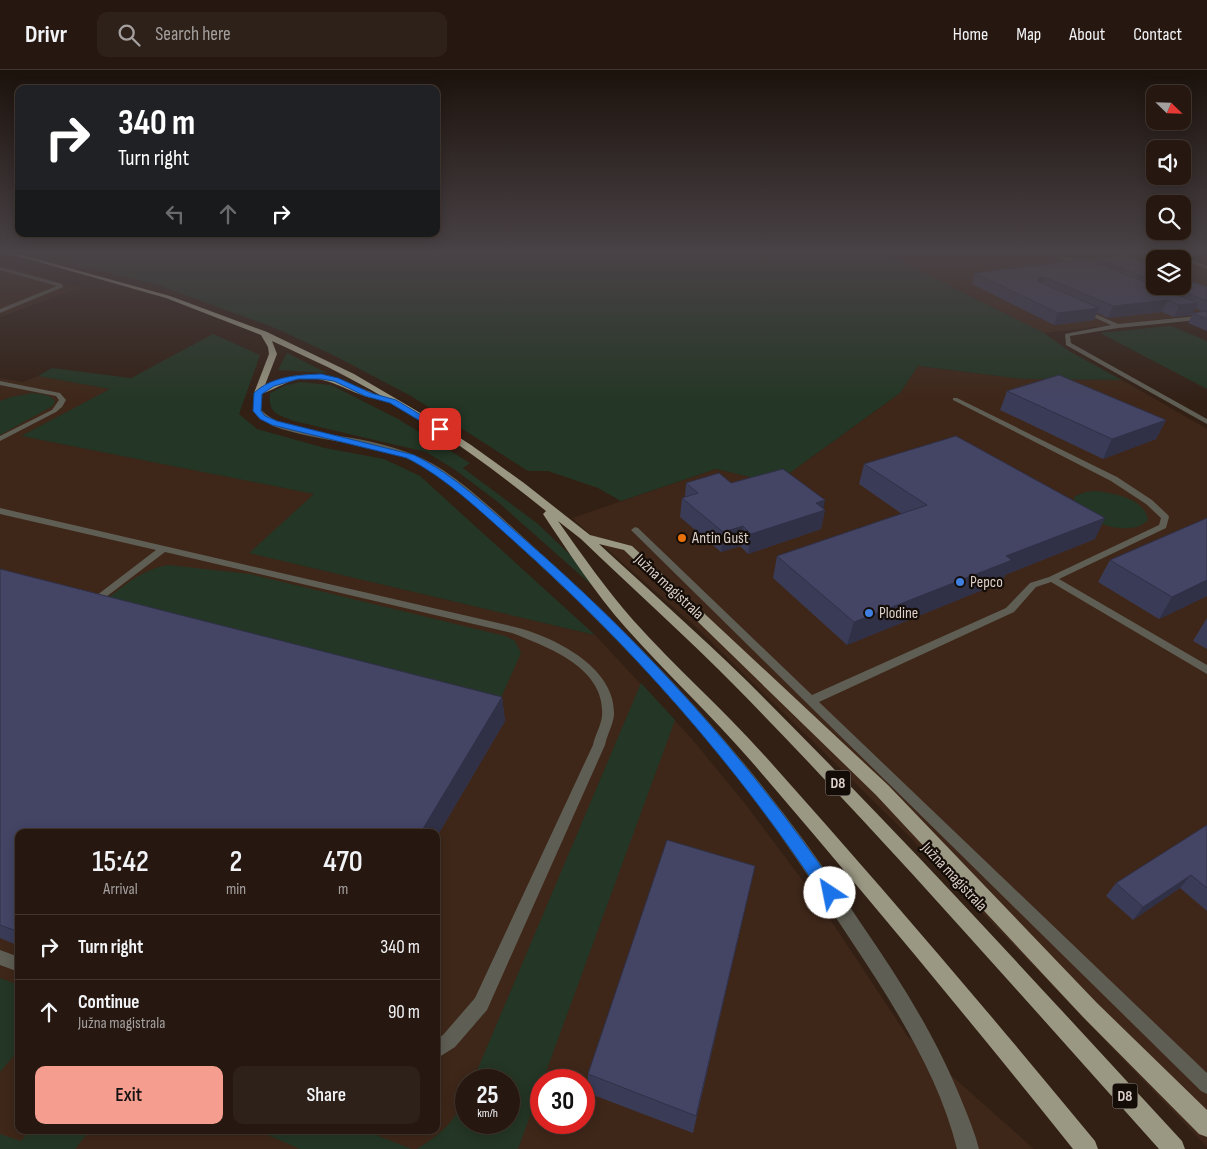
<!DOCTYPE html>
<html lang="en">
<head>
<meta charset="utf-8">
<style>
	body { margin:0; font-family:"Sofia Sans Condensed",sans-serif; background:#2e2119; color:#f1f3f6; height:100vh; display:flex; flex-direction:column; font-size:19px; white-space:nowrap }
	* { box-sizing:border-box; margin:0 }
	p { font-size:16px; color:#a4a09f }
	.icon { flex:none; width:28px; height:28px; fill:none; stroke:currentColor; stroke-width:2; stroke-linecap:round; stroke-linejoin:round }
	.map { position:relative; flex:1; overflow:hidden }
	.panel { position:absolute; left:15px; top:759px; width:425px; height:305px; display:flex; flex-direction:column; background:#261810; border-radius:10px; box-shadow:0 2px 12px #0003,0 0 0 1px #423730 }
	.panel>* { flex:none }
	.hud { position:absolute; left:15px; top:15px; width:425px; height:152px; border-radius:10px; box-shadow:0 2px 12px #0003,0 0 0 1px #423730; background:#202124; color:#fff; overflow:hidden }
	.needle { width:32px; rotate:113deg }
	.controls { position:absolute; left:1146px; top:15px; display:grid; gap:10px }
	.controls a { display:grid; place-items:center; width:45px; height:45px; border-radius:10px; background:#261810; box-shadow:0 2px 12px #0003,0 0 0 1px #423730; font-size:25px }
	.speed { position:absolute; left:455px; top:999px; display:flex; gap:10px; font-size:25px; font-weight:700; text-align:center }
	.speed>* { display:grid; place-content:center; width:65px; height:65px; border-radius:50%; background:#261810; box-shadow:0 2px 12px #0003,0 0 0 1px #423730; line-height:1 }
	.speed small { font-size:12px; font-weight:400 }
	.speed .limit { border:8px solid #d22; background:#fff; color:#111 }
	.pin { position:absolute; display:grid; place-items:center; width:42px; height:42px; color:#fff; margin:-21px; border-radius:10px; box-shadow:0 2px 8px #0006 }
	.me { position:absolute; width:55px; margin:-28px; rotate:326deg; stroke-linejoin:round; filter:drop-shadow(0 0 4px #0008) }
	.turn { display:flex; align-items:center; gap:18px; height:105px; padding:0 20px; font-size:22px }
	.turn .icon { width:65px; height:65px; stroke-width:2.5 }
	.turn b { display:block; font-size:35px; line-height:42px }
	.lanes { display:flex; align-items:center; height:48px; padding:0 20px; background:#0003; justify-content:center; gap:25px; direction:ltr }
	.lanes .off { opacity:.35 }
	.eta { display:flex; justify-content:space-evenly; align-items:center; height:85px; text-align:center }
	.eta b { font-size:30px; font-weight:600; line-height:35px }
	.cta { display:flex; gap:10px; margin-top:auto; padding:10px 20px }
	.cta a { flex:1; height:58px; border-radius:10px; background:#f59d8e; color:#111; font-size:20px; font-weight:600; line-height:58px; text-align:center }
	.cta a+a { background:#2e2119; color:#f1f3f6 }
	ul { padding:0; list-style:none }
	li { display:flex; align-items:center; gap:15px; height:65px; padding:0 20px; border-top:1px solid #423730 }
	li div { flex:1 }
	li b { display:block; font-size:19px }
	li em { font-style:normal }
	header { display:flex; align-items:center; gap:30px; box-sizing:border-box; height:70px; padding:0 25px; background:#261810; border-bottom:1px solid #423730 }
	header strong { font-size:24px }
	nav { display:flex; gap:28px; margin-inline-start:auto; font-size:18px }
	.search { width:350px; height:45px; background:#2e2119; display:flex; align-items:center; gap:12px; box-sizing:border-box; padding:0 18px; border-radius:10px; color:#a4a09f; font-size:19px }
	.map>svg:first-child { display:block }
</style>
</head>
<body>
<header>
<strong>Drivr</strong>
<div class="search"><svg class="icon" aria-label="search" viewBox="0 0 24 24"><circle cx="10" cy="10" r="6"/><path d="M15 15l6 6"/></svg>Search here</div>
<nav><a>Home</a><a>Map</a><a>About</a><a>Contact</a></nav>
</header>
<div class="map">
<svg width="1207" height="1079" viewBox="0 0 1207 1079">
	<rect width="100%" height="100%" fill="#322015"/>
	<g fill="#3e2719" fill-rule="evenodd">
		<path d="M1023,181H1207V244L1044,263L904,192ZM1155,189H1182V216H1155Z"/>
		<polygon points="0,194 80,218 0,247"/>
		<polygon points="918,296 1023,309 1122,310 1207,359 1207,1077 903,760 697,558 572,448 716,399 776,413 900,323"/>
		<path d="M38,306L111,319L22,366L315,424L250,483L595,565L692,669L746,735L818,831L908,967L1034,1079H0V308L23,312ZM19,762H436V1060H19ZM466,1010H509V1052H466ZM541,1010H584V1052H541Z"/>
	</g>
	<g fill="#243625">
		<polygon points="20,181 880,181 1044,263 1069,281 1122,310 1023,309 918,296 900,323 776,413 716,399 621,431 598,418 548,401 528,401 411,326 333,285 275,258 158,215"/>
		<polygon points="1171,256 1207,271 1207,319 1100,263"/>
		<polygon points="213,264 260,285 239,344 257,359 325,378 384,389 420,406 595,565 249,483 314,424 21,366 110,319 38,306 52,298 131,308"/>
		<polygon points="287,283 327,303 278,300"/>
		<path d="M300,312L331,315L398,349L470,393L463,398L538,454L581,495L596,519L498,432L454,399L426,382L294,351C277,344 268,344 270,323L286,315Z"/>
		<path d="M32,323C42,324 48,324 55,330L53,336L0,365V331L11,327Z"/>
		<path d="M1095,421C1113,423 1145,428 1148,450C1138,462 1113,459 1099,453C1090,449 1082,440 1073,434L1075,426L1086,422Z"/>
		<path d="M168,495L250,504L505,566L515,571L521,583L496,639L98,536C120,519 139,500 168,495Z"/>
		<path d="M641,613L675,650L543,1010H541V1016L518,1079H417C442,1063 454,1053 466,1025V1052H509V1010H473Z"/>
		<polygon points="0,908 19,915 19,980 0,1002"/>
		<polygon points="30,1060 90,1060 75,1079 0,1079 0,1064 21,1071"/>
		<polygon points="256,1060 363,1060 412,1079 300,1079"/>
	</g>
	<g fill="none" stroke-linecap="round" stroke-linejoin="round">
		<g fill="#5f5e54" fill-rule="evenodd">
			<polygon points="1161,181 1168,181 1207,196 1207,199"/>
			<polygon points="1061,186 1085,195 1085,196 1081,197 1059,188"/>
			<polygon points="0,197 62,214 63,217 0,243 0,239 57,216 0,200"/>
			<polygon points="1084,239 1118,254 1207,245 1207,249 1118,258 1070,266 1071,273 1207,349 1207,354 1066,275 1065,264 1111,255 1082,242 1082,240"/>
			<polygon points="0,311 60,323 66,330 62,337 56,342 0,371 0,366 52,340 59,330 56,326 0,315"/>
			<polygon points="953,328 957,328 1117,407 1152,430 1168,445 1169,447 1166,458 1059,509 1207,595 1207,604 1051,512 1036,517 1014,542 819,632 1207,1003 1207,1024 1201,1021 631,460 635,457 638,458 812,625 1006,538 1030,513 1049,507 1159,455 1161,448 1146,434 1111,411 953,330"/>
			<path d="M0,438L515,557C554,567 616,597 614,645C613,655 607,665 605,675L487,940L455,977L436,989V970L443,965L475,928L593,675C595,665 601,656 602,646C606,598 548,577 512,563L165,482L98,533H92L90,531L92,529L156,480L0,444Z"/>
			<polygon points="0,880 19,887 19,902 0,895"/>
		</g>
		<path fill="#5f5e54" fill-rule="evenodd" d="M255,321L262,323L261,340C285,363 327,363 358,369C388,375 417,383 443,400C480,425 512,458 545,487C641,573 729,668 805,772C824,798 842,825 860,852C900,910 937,968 963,1034C969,1049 975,1063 979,1079H957C939,1005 893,934 852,872C823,828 795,785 764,743C694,648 613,562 527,483C494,453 462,418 423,396C377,371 322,374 273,356L260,348L253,341Z"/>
		<path fill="#9a9783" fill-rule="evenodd" d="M0,181H8L170,226L267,262L354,304L429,348L471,375L524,413L590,465L632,476L888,715L1097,933L1207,1040V1067L1199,1064L1083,947L876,725L624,480L599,474C649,520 699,564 747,611C897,760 1039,916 1182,1071L1185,1079H1159C1020,924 883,767 737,618C687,567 633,519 581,469L558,451C582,485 606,519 633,550C675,597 723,639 765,686C878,812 987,940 1095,1071L1098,1079H1073C968,948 861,819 751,691C711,645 667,604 626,558C595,523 569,483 543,444L546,441C484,391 418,344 347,307C323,294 297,283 272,271L277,284L265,315C298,300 326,302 358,317C364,320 371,321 375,325L371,328C345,321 327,305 299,309C286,311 263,326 255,325L254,323L269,284L268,277L261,265L166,228Z"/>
	</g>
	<g fill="#3a3b57" fill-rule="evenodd">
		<path d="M1097,189L1155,197V216L1207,217V261L1188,253L1192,245L1174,247L1162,242L1108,248L1097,243L1094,250L1054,255L972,214L975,203L1096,193ZM1195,238L1204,242L1193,243Z"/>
		<polygon points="1007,321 1166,350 1156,369 1103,389 1000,340"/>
		<polygon points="864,394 1095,469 1005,505 1002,512 847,575 773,508 777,486 902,444 859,414"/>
		<polygon points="686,413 731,413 824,439 825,440 821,459 748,484 740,476 721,482 680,447 682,428 685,427"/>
		<polygon points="1110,490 1207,526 1159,549 1098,512"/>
		<polygon points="0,499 502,627 505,651 436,768 436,762 19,762 19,876 0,868"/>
		<polygon points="1207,548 1207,579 1193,571"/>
		<polygon points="1207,755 1207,841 1180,818 1133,850 1106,826 1116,813"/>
		<polygon points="755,796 693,1063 588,1023 588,1004"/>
	</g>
	<g fill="#303047">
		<polygon points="1045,207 1041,218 1035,219 1038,208"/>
		<polygon points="1168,230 1162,242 1108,248 1113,236"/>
		<polygon points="1198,233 1192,245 1174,247 1179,235"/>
		<polygon points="1099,238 1094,250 1054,255 1058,243"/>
		<polygon points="1166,350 1156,369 1103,389 1112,369"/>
		<polygon points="825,430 823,441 825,440 821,459 748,484 751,464 816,433"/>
		<polygon points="1105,448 1095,469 1005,505 1002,512 847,575 854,552 1006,486"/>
		<polygon points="743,456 740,476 721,482 723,462"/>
		<polygon points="1207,510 1207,526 1159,549 1172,527"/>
		<polygon points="502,627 505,651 436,768 436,762 421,762"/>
		<polygon points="1191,805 1180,818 1133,850 1143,837"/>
	</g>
	<g fill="#444565" stroke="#303047">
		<polygon points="1125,186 1155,197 1155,211 1097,189"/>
		<polygon points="1086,189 1155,216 1198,233 1179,235 1168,230 1113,236 1045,207 1038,208 1038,211 1099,238 1058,243 975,203"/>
		<polygon points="1182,208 1207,217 1207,231 1168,216 1182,216"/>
		<polygon points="1207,241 1207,249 1193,243"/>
		<polygon points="1059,305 1166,350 1112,369 1007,321"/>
		<polygon points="956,366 1105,448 1006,486 1012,490 854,552 777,486 927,435 864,394"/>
		<polygon points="783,399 825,430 816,433 825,440 751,464 743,456 723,462 682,428 698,423 686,413 719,403 731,413"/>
		<polygon points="1207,448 1207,510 1172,527 1110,490"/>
		<polygon points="0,499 502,627 421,762 19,762 19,862 0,855"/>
		<polygon points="1207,755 1207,818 1191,805 1143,837 1116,813"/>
		<polygon points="667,770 755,796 696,1046 588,1004"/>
	</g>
	<linearGradient id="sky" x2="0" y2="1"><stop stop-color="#1c120c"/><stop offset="0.55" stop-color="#494246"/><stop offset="1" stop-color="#494246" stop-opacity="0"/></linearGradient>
	<rect width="1207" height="332" fill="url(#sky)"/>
	<path fill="#1a73e8" stroke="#114b97" d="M321,304L338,308L371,323L396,330L444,359L437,361L390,333L365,326L334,311L321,309H298L274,316L262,324L261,341L265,346L277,351L414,385C455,405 489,439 524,469C642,571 748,689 836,818L838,823L836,828L830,830L824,828C738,697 632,576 515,472C481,442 448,409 407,388L272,355L260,349L253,341L254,323C272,306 298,305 321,304Z"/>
	<circle fill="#e8710a" stroke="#140c07" stroke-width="2" cx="682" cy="468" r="5"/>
	<g fill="#3f7fe0" stroke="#140c07" stroke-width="2">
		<circle cx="960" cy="512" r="5"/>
		<circle cx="869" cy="543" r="5"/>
	</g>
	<g text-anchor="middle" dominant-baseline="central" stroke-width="4.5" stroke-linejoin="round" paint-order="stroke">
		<g fill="#140c07" stroke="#a0958f" stroke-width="1">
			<rect x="825.5" y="700.5" width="25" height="25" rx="4"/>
			<rect x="1112.5" y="1013.5" width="25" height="25" rx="4"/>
		</g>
		<g font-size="15" font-weight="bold" fill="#dcd0c9">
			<text x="838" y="713">D8</text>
			<text x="1125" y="1026">D8</text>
		</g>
		<g font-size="16" fill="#dcd0c9" stroke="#140c07" text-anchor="start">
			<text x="692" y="468">Antin Gušt</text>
			<text x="970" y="512">Pepco</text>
			<text x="879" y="543">Plodine</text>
		</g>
		<g font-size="16" fill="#dcd0c9" stroke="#140c07">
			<text transform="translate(669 517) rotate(43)">Južna magistrala</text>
			<text transform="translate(954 807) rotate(47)">Južna magistrala</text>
		</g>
	</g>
</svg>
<div class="controls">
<a><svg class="needle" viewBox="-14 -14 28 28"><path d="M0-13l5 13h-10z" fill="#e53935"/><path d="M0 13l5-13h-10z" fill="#a4a09f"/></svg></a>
<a><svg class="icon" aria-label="sound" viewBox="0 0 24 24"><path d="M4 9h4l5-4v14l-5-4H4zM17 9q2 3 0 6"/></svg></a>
<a><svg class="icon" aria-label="search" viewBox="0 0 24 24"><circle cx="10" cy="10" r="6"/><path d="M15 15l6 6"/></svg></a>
<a><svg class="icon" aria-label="layers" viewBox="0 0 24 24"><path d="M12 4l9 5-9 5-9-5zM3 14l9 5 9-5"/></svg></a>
</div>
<div class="speed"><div>25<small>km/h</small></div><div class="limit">30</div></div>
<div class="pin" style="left:440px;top:359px;background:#d93025"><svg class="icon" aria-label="arrive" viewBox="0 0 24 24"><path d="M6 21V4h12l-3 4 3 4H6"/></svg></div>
<svg class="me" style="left:830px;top:823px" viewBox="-20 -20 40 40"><circle r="19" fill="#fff"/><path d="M0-13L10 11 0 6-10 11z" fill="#1a73e8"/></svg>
<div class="hud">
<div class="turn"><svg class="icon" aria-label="right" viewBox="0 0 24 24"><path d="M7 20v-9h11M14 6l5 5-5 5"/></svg><div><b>340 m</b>Turn right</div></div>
<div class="lanes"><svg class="icon off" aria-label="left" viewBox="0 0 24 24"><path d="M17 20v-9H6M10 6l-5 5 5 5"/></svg><svg class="icon off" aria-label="ahead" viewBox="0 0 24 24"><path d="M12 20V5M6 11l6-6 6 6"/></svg><svg class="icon" aria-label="right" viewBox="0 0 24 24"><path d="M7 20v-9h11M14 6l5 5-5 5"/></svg></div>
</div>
<section class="panel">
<div class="eta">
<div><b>15:42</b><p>Arrival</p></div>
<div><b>2</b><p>min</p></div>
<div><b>470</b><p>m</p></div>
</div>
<ul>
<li><svg class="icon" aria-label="right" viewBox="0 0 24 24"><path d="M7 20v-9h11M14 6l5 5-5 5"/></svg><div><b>Turn right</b></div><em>340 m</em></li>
<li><svg class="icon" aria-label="ahead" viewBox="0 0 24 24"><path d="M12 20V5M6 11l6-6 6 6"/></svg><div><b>Continue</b><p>Južna magistrala</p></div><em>90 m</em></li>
</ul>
<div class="cta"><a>Exit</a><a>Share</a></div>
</section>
</div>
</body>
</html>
